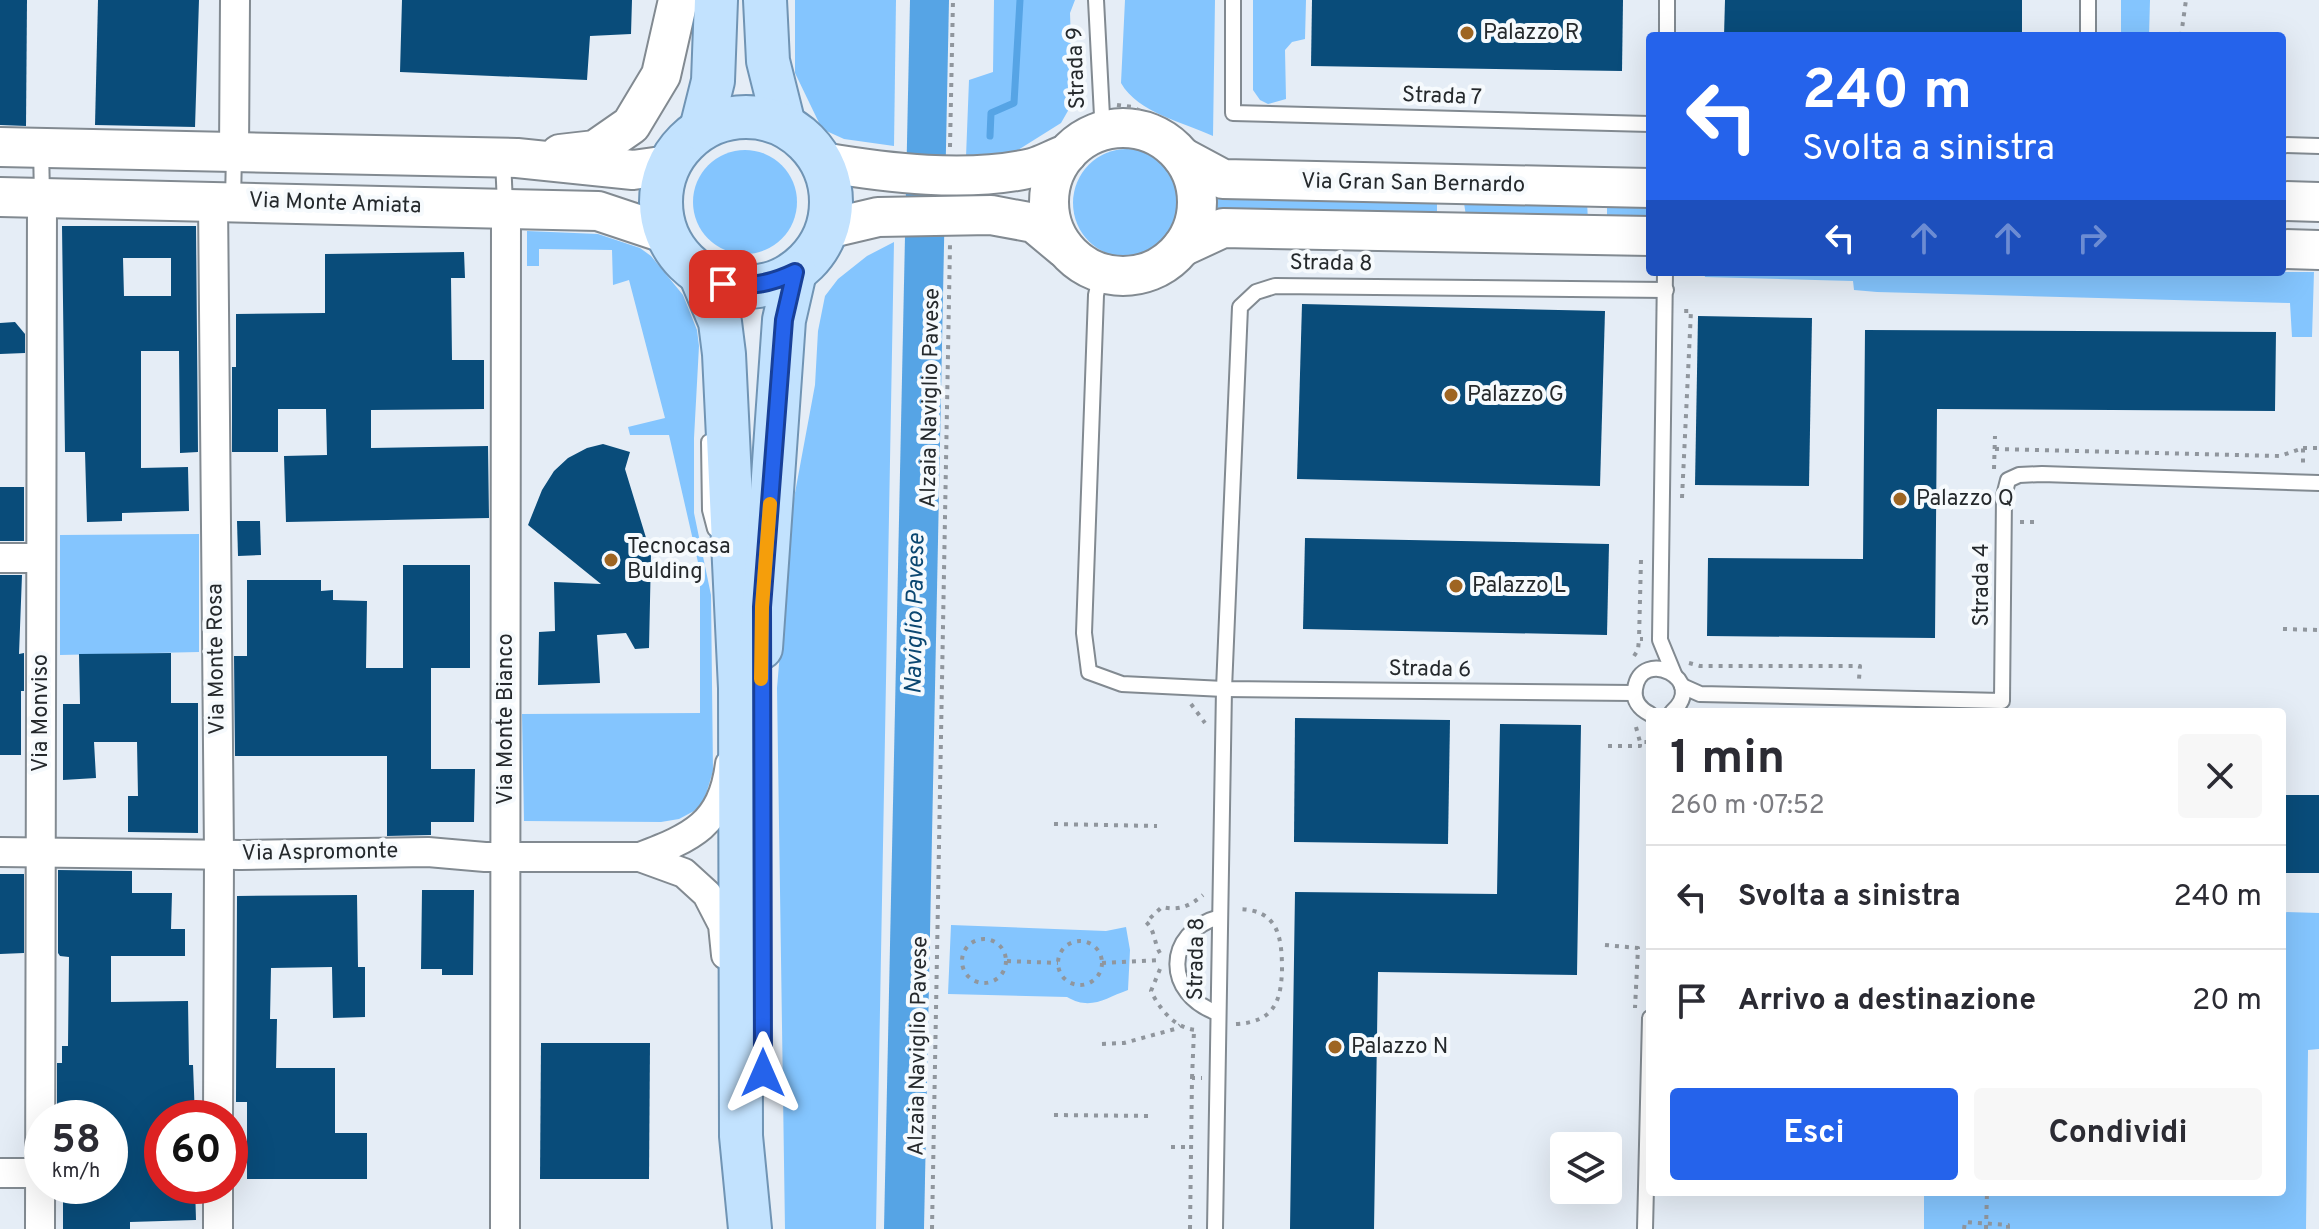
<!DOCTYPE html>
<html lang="it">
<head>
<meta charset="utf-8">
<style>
	body { margin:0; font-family:Overpass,sans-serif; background:#f7f7f7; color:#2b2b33; height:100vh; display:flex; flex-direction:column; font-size:30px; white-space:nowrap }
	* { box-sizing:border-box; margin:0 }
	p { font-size:26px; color:#7c7c81 }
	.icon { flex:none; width:44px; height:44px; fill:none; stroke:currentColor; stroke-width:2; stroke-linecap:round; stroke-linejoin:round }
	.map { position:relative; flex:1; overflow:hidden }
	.details { position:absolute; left:1646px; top:708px; width:640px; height:488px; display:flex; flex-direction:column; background:#fff; border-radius:8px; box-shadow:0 8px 32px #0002 }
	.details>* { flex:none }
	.top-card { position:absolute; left:1646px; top:32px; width:640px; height:244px; border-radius:8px; box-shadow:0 8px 32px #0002; background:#2563eb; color:#fff; overflow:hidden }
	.tools { position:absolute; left:1550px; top:1132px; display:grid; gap:16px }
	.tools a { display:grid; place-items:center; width:72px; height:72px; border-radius:8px; background:#fff; box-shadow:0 8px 32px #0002; font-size:40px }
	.speed { position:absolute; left:24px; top:1100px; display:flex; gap:16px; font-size:40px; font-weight:700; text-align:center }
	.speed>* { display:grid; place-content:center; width:104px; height:104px; border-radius:50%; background:#fff; box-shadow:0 8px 32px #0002; line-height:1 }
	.speed small { font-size:20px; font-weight:400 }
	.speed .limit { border:12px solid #d22; background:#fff; color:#111 }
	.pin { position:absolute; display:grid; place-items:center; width:68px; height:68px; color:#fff; margin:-34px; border-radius:16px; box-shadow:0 4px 12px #0006 }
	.me { position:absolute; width:88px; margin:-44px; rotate:0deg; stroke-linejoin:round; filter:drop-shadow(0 0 6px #0008) }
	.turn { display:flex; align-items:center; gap:28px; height:168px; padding:0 24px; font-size:36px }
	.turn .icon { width:104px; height:104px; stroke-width:2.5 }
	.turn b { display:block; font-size:56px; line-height:68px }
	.lanes { display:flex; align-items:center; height:76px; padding:0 24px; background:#0003; justify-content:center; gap:40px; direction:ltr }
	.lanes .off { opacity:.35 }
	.round { display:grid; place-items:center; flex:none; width:84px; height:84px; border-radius:8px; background:#f7f7f7 }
	.headline { display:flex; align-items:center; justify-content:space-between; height:136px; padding:0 24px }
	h1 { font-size:48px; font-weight:700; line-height:60px }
	.action { display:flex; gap:16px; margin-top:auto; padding:16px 24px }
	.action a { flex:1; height:92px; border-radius:8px; background:#2563eb; color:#fff; font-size:32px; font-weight:700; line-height:92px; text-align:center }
	.action a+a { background:#f7f7f7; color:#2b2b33 }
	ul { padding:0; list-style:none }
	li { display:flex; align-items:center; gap:24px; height:104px; padding:0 24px; border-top:2px solid #e1e1e2 }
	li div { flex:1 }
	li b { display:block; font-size:30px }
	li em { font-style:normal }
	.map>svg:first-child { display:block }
</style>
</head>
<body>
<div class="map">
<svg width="2319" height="1229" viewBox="0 0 2319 1229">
	<rect width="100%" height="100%" fill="#e5edf6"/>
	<g fill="#84c5fe">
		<polygon points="795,0 896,0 894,146 844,139 822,129 795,73"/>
		<polygon points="994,0 1075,0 1070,13 1073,102 1061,123 1013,153 966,157 969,80 993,72"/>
		<path d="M1125,0H1215L1213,136C1183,122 1138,113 1121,83Z"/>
		<polygon points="1253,0 1306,0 1305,39 1292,42 1285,50 1286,99 1268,104 1260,100 1253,90"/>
		<polygon points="2121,0 2150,0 2149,36 2121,36"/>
		<circle cx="1127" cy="203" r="54"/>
		<circle cx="745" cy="202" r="52"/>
		<polygon points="1225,191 1437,200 1437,212 1424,219 1227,212 1217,208 1214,197"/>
		<polygon points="1587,201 1588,222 1466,216 1464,203"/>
		<rect x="1607" y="201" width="43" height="21"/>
		<polygon points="527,231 598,234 640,248 651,256 683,295 697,330 699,346 694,438 694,513 711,595 713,771 704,801 694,811 679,819 661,822 524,821 522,714 700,713 700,571 669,435 630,435 628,427 665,418 629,280 613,285 612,250 539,249 539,266 527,266"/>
		<polygon points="894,242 876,1229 785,1229 777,688 792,509 815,385 818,331 825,296 838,279 867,256"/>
		<polygon points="1704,272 2314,272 2312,337 2292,337 2290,303 1877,292 1854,290 1853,281 1705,277"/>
		<polygon points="199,534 199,652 60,655 60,535"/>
		<polygon points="2282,912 2319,913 2319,1049 2308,1050 2306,1229 1924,1229 1924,1192 2282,1192"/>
		<path d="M951,925L1106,931L1126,927L1130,950L1128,990C1105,998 1091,1011 1067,997L948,994Z"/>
	</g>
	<polygon fill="#56a4e5" points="910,0 949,0 924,1229 884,1229"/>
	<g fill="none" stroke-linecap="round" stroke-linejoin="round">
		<polyline stroke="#56a4e5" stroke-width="7" points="990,136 991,113 1014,103 1020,0"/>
	</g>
	<g fill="#094c7a" fill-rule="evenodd">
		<polygon points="0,0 27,0 26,126 0,125"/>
		<polygon points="98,0 199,0 195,127 95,125"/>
		<polygon points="402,0 632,0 631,34 590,36 587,80 400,72"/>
		<polygon points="1312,0 1623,0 1622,71 1311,66"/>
		<polygon points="1725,0 2022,0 2022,36 1724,36"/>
		<path d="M62,226H196L198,452L180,453L179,351H141V468L188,467L189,511L122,513V521L87,522L85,452H65ZM123,258H171V296H124Z"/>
		<polygon points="464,252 465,278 451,278 452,360 484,360 484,409 371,410 371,448 488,446 489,518 286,522 284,456 327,455 326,409 278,409 278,452 232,452 232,367 236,367 236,314 325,313 325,254"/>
		<polygon points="1302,304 1605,311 1600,486 1297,479"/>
		<polygon points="1698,316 1812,318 1809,486 1695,485"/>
		<polygon points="15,322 25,334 25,353 0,354 0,323"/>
		<polygon points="1865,330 2276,332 2275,411 1937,409 1935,638 1707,636 1708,558 1863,559"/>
		<polygon points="603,444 630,452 625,469 651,554 649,648 635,649 626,633 597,635 600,683 538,685 539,632 555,631 554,582 601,584 528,525 542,490 554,471 568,458 587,448"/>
		<rect x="0" y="487" width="24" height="54"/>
		<polygon points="237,521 260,521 261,555 238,556"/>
		<polygon points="1305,538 1609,544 1607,635 1303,629"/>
		<polygon points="403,565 470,565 470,668 431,668 431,769 475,769 474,822 431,822 431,835 387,836 387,756 235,756 234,656 247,656 247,580 321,580 321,591 333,590 333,600 367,601 366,668 403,668"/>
		<polygon points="0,575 22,575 19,654 24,653 24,691 21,691 21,755 0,755"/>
		<polygon points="171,653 171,703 198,703 198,833 128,832 128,796 138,796 137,742 94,742 96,778 63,780 63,704 80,704 79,654"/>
		<polygon points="1295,718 1450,720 1448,844 1294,842"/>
		<polygon points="1500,724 1581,725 1577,975 1378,972 1374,1229 1290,1229 1295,892 1497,894"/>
		<rect x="2282" y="795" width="37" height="78"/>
		<polygon points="58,870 132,871 132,893 172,893 171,929 185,929 185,956 111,956 111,1002 188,1001 189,1065 193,1065 195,1118 162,1118 162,1186 195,1186 196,1220 130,1222 130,1229 63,1229 63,1186 110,1186 110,1118 57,1118 57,1063 62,1063 62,1046 68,1046 69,957 60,956 58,953"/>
		<polygon points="0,874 24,874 24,953 0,954"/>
		<polygon points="422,890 474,890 473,975 442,975 442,969 421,969"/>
		<polygon points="357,895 358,967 365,967 365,1017 333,1018 332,967 271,968 270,1019 277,1019 276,1068 335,1068 335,1133 367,1133 367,1179 247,1179 247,1102 236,1102 237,896"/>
		<polygon points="541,1043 650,1043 649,1179 540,1179"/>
	</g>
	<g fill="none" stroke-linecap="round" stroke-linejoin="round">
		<defs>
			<g id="service">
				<polyline points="1233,0 1233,113 1650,124"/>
				<polyline points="1667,36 1667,0"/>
				<polyline points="2088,36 2088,0"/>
				<polyline points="1096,133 1102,116 1096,0"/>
				<polyline points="2282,145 2319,146"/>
				<polyline points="41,148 42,196"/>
				<polyline points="503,159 505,205"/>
				<polyline points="233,201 234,153"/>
				<polyline points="1665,272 1660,640 1674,674"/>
				<polyline points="1101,273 1096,295 1084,633 1089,672 1122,684 1224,689 1634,693"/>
				<polyline points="709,442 710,510 715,529"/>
				<polyline points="1682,686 1700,694 2002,701 2004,496 2008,480 2019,475 2042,474 2319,483"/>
				<path d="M1650,714C1640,709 1633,701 1635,689C1641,646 1709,680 1672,712"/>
				<path d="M1218,1013C1164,995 1163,932 1220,917"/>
				<polyline points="1215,1229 1224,689 1240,307 1256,292 1275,286 1666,290"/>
				<polyline points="1645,1229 1650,1018"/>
			</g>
			<g id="minor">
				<polyline points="234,152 235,0"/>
				<polyline points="213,200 219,854 218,1118"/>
				<polyline points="0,558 41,558"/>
				<polyline points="0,852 241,855 428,852 485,857 640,857 684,873 707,894 723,925 726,955"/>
				<path d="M640,857C692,837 722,825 730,764"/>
				<polyline points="0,1173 40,1173"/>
				<polyline points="40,1229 42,198"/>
				<polyline points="218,1229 218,1186"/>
				<polyline points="505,1229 506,210"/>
			</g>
			<g id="secondary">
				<circle cx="1123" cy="202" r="74"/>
				<polyline points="0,147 517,158 633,170 669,165"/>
				<polyline points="560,154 595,150 631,125 661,75 678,0"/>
				<polyline points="1182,157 1223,179 1650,188"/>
				<path d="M822,162C887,173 967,183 1032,168C1044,165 1055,158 1067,154"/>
				<polyline points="0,197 598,211 667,234"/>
				<polyline points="2282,201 2319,202"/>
				<polyline points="827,229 878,217 991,215 1034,223 1064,248"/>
				<polyline points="1182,247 1223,228 1650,236"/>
				<polyline points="2282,249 2319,250"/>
			</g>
			<g id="primary">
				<polyline points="765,0 768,61 784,125"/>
				<circle cx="746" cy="202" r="85"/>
				<polyline points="701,129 713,81 716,0"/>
				<polyline points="700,274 720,322 724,354 740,688 741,1136 750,1229"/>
				<polyline points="761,648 784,320 795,272"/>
			</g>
		</defs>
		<use href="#service" stroke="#828a91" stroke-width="18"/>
		<use href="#minor" stroke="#828a91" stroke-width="32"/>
		<use href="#secondary" stroke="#828a91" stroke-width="42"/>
		<use href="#primary" stroke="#7094b4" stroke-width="46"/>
		<g stroke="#90969d" stroke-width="4" stroke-dasharray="4 6" stroke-linecap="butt">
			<polyline points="2181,36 2186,0"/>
			<polyline points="1117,105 1132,107 1175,128"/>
			<polyline points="950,147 953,0"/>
			<polyline points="1115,292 1154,283 1172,276"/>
			<polyline points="2303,448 2319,448"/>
			<polyline points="1995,449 2280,456 2303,448 2303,464"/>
			<polyline points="1994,469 1995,436"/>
			<polyline points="1682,498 1691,311 1683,311"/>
			<polyline points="2020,522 2035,522"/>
			<polyline points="1641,560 1639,639 1643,639"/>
			<polyline points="2283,629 2319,630"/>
			<polyline points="1634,656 1638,650 1639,639"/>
			<polyline points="1689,663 1700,666 1860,666 1859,679"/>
			<polyline points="1191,704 1205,723"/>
			<polyline points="1636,727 1640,742 1650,742"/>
			<polyline points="1608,746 1640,746 1640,742"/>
			<polyline points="1054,824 1157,826"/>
			<circle cx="984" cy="961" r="22"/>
			<circle cx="1080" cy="963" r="22"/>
			<polyline points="1605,945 1638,948 1635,1008"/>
			<path d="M1160,953C1154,943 1155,930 1146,922L1162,907C1179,911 1190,906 1203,895"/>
			<polyline points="1007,961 1058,963"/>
			<polyline points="1102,963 1161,960"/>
			<path d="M1160,969L1151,991C1160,1010 1177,1031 1200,1030"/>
			<path d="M1236,1024C1273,1022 1281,1003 1282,970C1282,936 1278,909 1237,909"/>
			<polyline points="1102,1044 1124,1043 1175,1029 1180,1025"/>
			<polyline points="1192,1078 1194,1031"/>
			<polyline points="1054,1115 1151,1116"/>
			<polyline points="1171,1147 1191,1147"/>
			<polyline points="932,1229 950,244"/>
			<polyline points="1190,1229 1192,1078 1202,1078"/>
			<polyline points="1964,1229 1965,1222 2008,1225 2008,1229"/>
			<polyline points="1986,1229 1987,1192"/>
		</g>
		<use href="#service" stroke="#fff" stroke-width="14"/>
		<use href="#minor" stroke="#fff" stroke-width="28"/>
		<use href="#secondary" stroke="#fff" stroke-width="38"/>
		<use href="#primary" stroke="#c2e2fe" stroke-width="42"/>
	</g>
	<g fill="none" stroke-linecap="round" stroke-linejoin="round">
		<defs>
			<path id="route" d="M723,284C751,287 770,284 795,272L784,320L762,607L763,1073"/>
		</defs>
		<use href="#route" stroke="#184099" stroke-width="20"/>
		<use href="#route" stroke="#2563eb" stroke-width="14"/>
		<polyline stroke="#f59e0b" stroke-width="14" points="761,679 762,607 770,504"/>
	</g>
	<g fill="#9e6522" stroke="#f6fafd" stroke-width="3">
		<circle cx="1467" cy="33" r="8"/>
		<circle cx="1451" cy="395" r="8"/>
		<circle cx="1900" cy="499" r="8"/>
		<circle cx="611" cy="560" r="8"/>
		<circle cx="1456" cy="586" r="8"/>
		<circle cx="1335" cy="1047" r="8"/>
	</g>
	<g text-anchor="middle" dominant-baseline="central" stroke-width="8" stroke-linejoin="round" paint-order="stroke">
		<g font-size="22" fill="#25292c" stroke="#f6fafd" text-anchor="start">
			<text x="1483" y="33">Palazzo R</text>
			<text x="1467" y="395">Palazzo G</text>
			<text x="1916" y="499">Palazzo Q</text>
			<text x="627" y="547">Tecnocasa<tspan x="627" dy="25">Bulding</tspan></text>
			<text x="1472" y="586">Palazzo L</text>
			<text x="1351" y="1047">Palazzo N</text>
		</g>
		<g font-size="22" fill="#25292c" stroke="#f6fafd">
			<text transform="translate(1077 68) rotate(-92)">Strada 9</text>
			<text transform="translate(1442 97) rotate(2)">Strada 7</text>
			<text transform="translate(1413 184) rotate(1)">Via Gran San Bernardo</text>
			<text transform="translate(335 204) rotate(2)">Via Monte Amiata</text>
			<text transform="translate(1331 264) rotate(1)">Strada 8</text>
			<text transform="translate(931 398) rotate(-89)">Alzaia Naviglio Pavese</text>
			<text transform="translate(1982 585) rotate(-90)">Strada 4</text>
			<text transform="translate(217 659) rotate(-91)">Via Monte Rosa</text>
			<text transform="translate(1430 670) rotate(1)">Strada 6</text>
			<text transform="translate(41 713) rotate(-90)">Via Monviso</text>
			<text transform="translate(506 719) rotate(-90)">Via Monte Bianco</text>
			<text transform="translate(320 853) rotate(-1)">Via Aspromonte</text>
			<text transform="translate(1197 959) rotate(-89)">Strada 8</text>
			<text transform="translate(919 1046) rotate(-89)">Alzaia Naviglio Pavese</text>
		</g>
		<g font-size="24" font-style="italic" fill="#0b4771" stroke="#f6fafd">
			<text transform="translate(916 614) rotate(-89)">Naviglio Pavese</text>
		</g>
	</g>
</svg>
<div class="tools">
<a><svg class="icon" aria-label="layers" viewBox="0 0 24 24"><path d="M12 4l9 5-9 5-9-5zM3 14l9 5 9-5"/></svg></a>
</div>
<div class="speed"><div>58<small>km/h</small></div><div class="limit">60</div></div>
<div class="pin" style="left:723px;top:284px;background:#d93025"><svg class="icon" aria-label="arrive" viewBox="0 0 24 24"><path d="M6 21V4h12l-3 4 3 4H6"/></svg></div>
<svg class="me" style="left:763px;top:1073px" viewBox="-20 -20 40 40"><path d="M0-17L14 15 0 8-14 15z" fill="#2563eb" stroke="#fff" stroke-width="4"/></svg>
<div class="top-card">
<div class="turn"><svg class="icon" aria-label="left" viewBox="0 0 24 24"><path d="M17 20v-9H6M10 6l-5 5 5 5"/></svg><div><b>240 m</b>Svolta a sinistra</div></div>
<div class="lanes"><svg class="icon" aria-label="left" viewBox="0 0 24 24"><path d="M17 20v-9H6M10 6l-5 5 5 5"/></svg><svg class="icon off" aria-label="ahead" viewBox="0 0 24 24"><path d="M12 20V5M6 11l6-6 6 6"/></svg><svg class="icon off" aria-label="ahead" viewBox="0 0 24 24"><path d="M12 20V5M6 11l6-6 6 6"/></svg><svg class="icon off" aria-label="right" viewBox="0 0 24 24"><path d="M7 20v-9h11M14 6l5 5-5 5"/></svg></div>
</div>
<section class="details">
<div class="headline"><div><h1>1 min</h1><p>260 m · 07:52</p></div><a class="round"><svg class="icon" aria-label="close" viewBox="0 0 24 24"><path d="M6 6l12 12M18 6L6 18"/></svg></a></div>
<ul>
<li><svg class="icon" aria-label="left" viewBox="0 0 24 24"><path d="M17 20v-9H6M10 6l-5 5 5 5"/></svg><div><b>Svolta a sinistra</b></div><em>240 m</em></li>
<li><svg class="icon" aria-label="arrive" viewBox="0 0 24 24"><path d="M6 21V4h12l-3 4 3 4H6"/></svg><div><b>Arrivo a destinazione</b></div><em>20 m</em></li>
</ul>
<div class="action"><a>Esci</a><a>Condividi</a></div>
</section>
</div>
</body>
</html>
